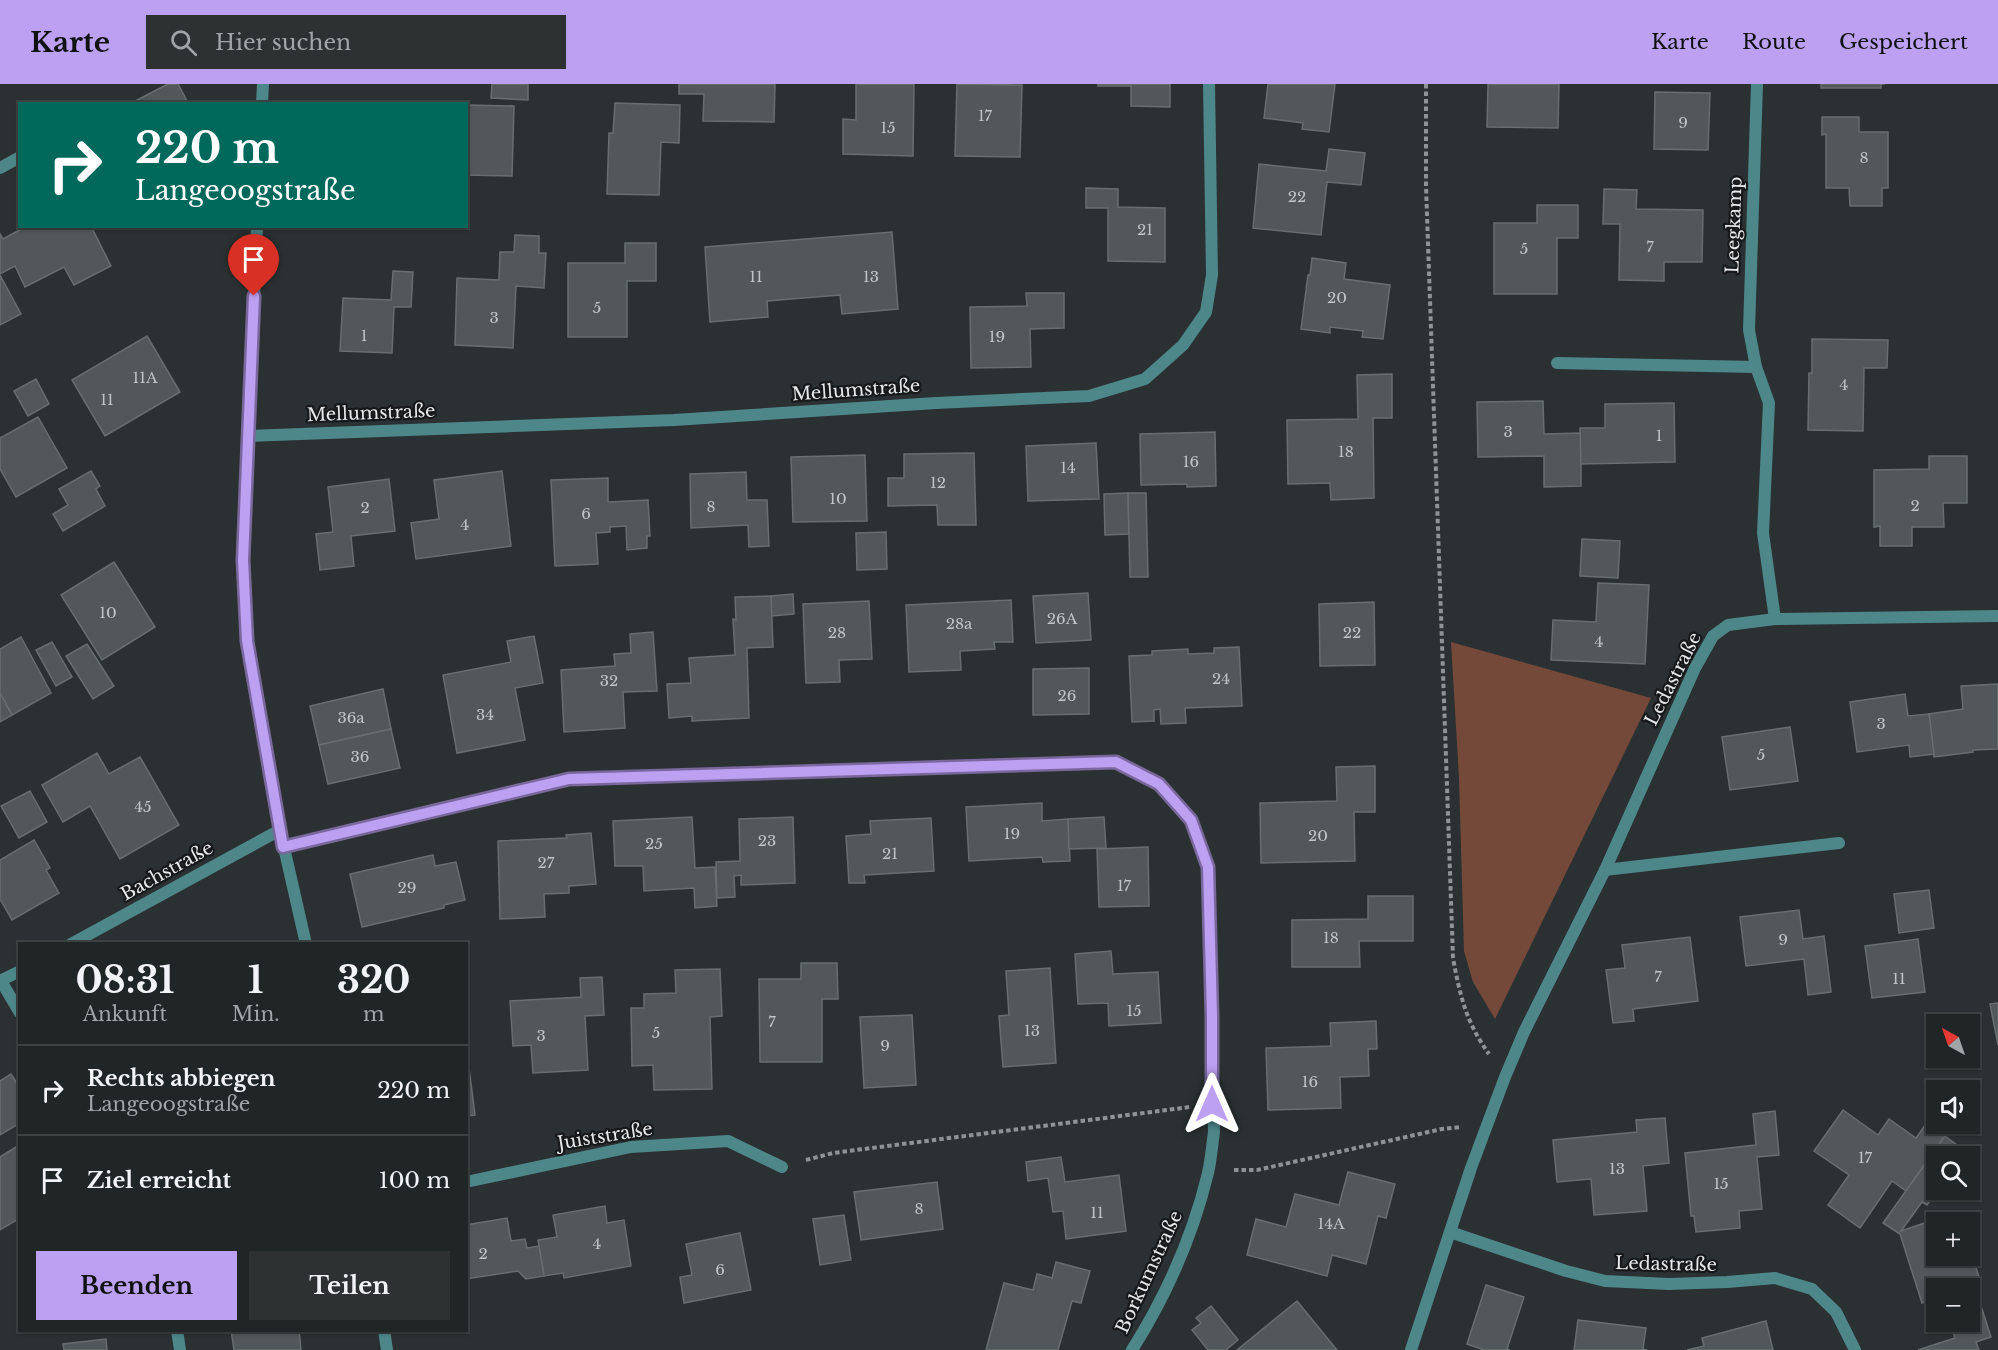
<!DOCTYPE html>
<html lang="de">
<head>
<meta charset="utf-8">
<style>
	body { margin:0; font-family:"Libre Baskerville",serif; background:#2d3132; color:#f1f3f6; height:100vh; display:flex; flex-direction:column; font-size:22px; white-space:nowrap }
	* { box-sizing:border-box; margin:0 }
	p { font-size:20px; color:#a2a5a7 }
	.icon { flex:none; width:33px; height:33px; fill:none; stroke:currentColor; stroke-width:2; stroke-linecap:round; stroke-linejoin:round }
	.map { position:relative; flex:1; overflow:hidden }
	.panel { position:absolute; left:18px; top:858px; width:450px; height:390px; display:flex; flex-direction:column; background:#202526; border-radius:0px; box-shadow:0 2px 4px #0004,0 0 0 2px #3d4243 }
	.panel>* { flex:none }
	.hud { position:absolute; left:18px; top:18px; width:450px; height:126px; border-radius:0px; box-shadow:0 2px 4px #0004,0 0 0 2px #3d4243; background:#00695c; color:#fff; overflow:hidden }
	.needle { width:39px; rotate:320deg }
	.buttons { position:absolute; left:1926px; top:930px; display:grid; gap:12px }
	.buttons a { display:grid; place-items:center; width:54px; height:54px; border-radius:0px; background:#202526; box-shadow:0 2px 4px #0004,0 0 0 2px #3d4243; font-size:30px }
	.pin { position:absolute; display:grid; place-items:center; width:51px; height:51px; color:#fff; margin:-62px -26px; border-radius:50% 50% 50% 0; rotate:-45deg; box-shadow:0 0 6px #0007 }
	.pin .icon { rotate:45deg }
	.me { position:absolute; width:66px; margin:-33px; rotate:0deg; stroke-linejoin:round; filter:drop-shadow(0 0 4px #0008) }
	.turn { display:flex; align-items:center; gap:21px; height:126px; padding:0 18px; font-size:27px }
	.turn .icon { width:78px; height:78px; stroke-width:2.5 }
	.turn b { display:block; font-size:42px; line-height:51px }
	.eta { display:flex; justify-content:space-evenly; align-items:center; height:102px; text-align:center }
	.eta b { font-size:36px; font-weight:700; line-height:42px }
	.action { display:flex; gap:12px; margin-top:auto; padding:12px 18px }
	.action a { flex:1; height:69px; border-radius:0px; background:#bca0f2; color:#111; font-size:24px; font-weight:700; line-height:69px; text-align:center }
	.action a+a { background:#2d3132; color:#f1f3f6 }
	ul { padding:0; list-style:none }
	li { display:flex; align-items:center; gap:18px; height:90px; padding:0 18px; border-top:2px solid #3d4243 }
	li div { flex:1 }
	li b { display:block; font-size:22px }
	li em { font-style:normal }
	header { display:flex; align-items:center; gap:36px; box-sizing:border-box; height:84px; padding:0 30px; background:#bca0f2; color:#111 }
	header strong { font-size:28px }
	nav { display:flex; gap:33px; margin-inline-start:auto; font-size:21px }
	.search { width:420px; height:54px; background:#2d3132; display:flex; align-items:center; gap:15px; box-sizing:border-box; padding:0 21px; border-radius:0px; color:#a2a5a7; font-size:22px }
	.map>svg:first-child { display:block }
</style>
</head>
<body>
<header>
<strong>Karte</strong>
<div class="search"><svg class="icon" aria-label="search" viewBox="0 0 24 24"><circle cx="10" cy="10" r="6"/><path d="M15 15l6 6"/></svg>Hier suchen</div>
<nav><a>Karte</a><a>Route</a><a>Gespeichert</a></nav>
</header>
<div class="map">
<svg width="1998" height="1266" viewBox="0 0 1998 1266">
	<rect width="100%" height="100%" fill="#2b3132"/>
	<polygon fill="#74493a" points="1451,558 1651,614 1495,935 1473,898 1464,867 1459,694"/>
	<g fill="#525859" stroke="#676e6e" stroke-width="1.5">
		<polygon points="168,0 178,0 187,17 181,20 137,20 135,17"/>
		<polygon points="492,0 528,0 528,16 491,14"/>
		<polygon points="679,0 775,0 774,38 703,37 704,10 679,10"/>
		<polygon points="856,0 914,0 913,72 843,70 843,35 856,36"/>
		<polygon points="957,0 1022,1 1020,73 955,72"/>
		<polygon points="1098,0 1170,0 1170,23 1131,22 1131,2 1098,2"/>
		<polygon points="1268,0 1335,0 1329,48 1302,45 1303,39 1264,34"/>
		<polygon points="1488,0 1559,0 1558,44 1487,43"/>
		<polygon points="1821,0 1885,0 1881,0 1881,4 1821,4"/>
		<polygon points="1655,8 1710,9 1708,66 1654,65"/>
		<polygon points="615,19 680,21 679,59 661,58 659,111 607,110 609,49 613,49"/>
		<polygon points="466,21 514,22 512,92 466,91"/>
		<polygon points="1822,33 1859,33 1859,48 1888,48 1888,104 1882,104 1882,122 1850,122 1849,104 1826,104 1826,50 1822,51"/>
		<polygon points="1329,65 1365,69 1361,101 1327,98 1321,151 1253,144 1259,80 1326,87"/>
		<polygon points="1086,104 1118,105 1118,123 1165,124 1165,178 1108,177 1108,124 1086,124"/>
		<polygon points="1604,105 1637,106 1636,125 1703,126 1702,178 1664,178 1664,197 1619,196 1620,140 1603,140"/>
		<polygon points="1537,121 1578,121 1578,154 1557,154 1557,210 1494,210 1494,139 1537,139"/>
		<polygon points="27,142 91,142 111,182 74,201 64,183 25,203 15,182 0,190 0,150 3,155"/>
		<polygon points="892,148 898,225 842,230 840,211 767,217 768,233 710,238 705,163"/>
		<polygon points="515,151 539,152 539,169 546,169 544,204 516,202 513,264 455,261 457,194 499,196 500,168 514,168"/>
		<polygon points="625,159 656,159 656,197 627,197 627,253 568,253 568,179 625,179"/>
		<polygon points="1312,174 1346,179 1344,195 1390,201 1383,255 1362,253 1363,247 1330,243 1330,249 1301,245 1308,191 1310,191"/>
		<polygon points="393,187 413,188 411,223 394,223 392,269 340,267 343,214 391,216"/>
		<polygon points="0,191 21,230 0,241"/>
		<polygon points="1026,209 1064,209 1064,244 1030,245 1031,283 971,284 970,223 1027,222"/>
		<polygon points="147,252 180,308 105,352 72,296"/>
		<polygon points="1812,255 1888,256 1887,284 1864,284 1863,347 1808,346 1809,289 1812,289"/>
		<polygon points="1392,290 1392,334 1373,334 1374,414 1331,416 1330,399 1288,400 1287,336 1358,335 1357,291"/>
		<polygon points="36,295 49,320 28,332 14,307"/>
		<polygon points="1543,317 1544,350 1581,349 1581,402 1544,403 1544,372 1478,373 1477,318"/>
		<polygon points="1674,319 1675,378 1581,380 1580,344 1605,344 1605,320"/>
		<polygon points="38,333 67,384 16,413 0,385 0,354"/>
		<polygon points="1215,348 1216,402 1187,403 1187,400 1141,401 1140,350"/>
		<polygon points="1096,359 1099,415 1028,417 1026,362"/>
		<polygon points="974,369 976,441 938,441 937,421 888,422 888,394 904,394 904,370"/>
		<polygon points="865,371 867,437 793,438 791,373"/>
		<polygon points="1929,372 1967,372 1967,419 1943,419 1944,443 1912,443 1912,462 1880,462 1880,442 1874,443 1874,386 1929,385"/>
		<polygon points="91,387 100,402 96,405 105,422 63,447 53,430 68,421 59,405"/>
		<polygon points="502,387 511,462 416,475 411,439 439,435 434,396"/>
		<polygon points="746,388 747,416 767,416 769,462 749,463 748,441 691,444 690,390"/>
		<polygon points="608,394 608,418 648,416 650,452 647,452 647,464 627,466 626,442 610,443 610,448 596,449 598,480 555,482 551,396"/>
		<polygon points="389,395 395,447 351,452 354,482 320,486 316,450 333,448 328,403"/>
		<polygon points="1128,409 1129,450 1105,451 1104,410"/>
		<polygon points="1128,409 1146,409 1148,493 1130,493"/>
		<polygon points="886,448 887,485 857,486 856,449"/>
		<polygon points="1582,455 1620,457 1618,494 1580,492"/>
		<polygon points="114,478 155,543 102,576 61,511"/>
		<polygon points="1598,499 1649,501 1645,580 1551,576 1553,536 1596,538"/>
		<polygon points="1088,509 1091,556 1036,559 1033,512"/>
		<polygon points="793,510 794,530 771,532 771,512"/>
		<polygon points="771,512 773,563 747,564 749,634 692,637 692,632 669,634 667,600 691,599 689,574 735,571 733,535 736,536 735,513"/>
		<polygon points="1011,516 1013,558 994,558 995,565 960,567 961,586 909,588 906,521"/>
		<polygon points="869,517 872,575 839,576 840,598 806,599 803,520"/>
		<polygon points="1374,518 1375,581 1320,582 1319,520"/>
		<polygon points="653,548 657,607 623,608 625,644 564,648 561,586 615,582 614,570 631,569 630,550"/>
		<polygon points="534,552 543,599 515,604 525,656 457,669 443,591 511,578 507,557"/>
		<polygon points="21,553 51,609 12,631 0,609 0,565"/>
		<polygon points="52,558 72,593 56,602 36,566"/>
		<polygon points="87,560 114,602 93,615 66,572"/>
		<polygon points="1239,563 1242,622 1185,624 1186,639 1161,640 1160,625 1154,626 1154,637 1132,638 1129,572 1152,571 1152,567 1188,565 1188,570 1214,569 1214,564"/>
		<polygon points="1089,584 1089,630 1033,631 1033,585"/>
		<polygon points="1998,600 1998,665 1973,666 1973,668 1934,673 1929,630 1963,625 1961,602"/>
		<polygon points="383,605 391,645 319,661 310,622"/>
		<polygon points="0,609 12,631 0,638"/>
		<polygon points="1905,610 1908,632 1929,630 1934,670 1910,673 1909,661 1857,668 1850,618"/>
		<polygon points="1790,643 1798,697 1730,706 1722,653"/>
		<polygon points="391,645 400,684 328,700 319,661"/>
		<polygon points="97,669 109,690 140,673 179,741 120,775 90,722 63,738 42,701"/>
		<polygon points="1375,682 1375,728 1354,728 1355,777 1261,779 1260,719 1337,717 1336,683"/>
		<polygon points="30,707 47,738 19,754 1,722"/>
		<polygon points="1042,719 1042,737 1068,735 1070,777 1043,778 1042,773 969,777 966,723"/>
		<polygon points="692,733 695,784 715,783 717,822 695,824 694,804 644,807 643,782 615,782 613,737"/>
		<polygon points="793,733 795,799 741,801 741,791 734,792 735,813 717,814 716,778 740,777 739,735"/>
		<polygon points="1104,733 1106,764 1069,765 1068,735"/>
		<polygon points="931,734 934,787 864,791 865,799 849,799 846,752 871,750 870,737"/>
		<polygon points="591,749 596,800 569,802 569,809 544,810 545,833 500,835 498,757 567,754 566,751"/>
		<polygon points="34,756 50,784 46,786 59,809 12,836 0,815 0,776"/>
		<polygon points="1148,763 1149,822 1099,823 1097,765"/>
		<polygon points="433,771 435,782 456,778 465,816 444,821 444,824 362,843 350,790"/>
		<polygon points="1929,806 1934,844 1899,849 1894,810"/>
		<polygon points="1368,812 1413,812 1413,857 1359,857 1360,883 1292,883 1292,836 1368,835"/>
		<polygon points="1799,826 1803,855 1824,852 1831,908 1808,911 1804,875 1746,882 1740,833"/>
		<polygon points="1690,853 1698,917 1633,925 1634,937 1613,939 1606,886 1625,884 1622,861"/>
		<polygon points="1918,855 1925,908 1872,914 1865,862"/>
		<polygon points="1111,867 1113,890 1158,888 1161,939 1109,942 1108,919 1078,920 1075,870"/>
		<polygon points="801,879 837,879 838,915 822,915 822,978 760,978 759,895 801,895"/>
		<polygon points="1050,884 1056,979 1003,983 999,932 1009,931 1006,887"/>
		<polygon points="720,885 722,932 710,933 712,1005 654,1006 653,981 632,982 631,924 644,924 644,910 676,909 675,886"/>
		<polygon points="602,893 604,931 585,932 588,986 533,989 531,961 513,962 510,917 581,913 580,894"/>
		<polygon points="1998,919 1998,961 1990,920"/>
		<polygon points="912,931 916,1001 864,1004 860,933"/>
		<polygon points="1376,937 1377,965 1368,965 1369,992 1340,993 1341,1024 1268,1026 1266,964 1331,962 1330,939"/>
		<polygon points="466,960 475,1031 466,1032"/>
		<polygon points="11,990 20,1004 20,1039 0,1051 0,997"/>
		<polygon points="1843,1026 1878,1051 1889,1035 1916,1054 1931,1033 1936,1040 1949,1046 1906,1107 1892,1097 1860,1144 1828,1121 1849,1091 1814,1067"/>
		<polygon points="1775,1027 1779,1071 1757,1073 1762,1125 1739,1127 1740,1144 1696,1148 1694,1132 1691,1132 1685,1069 1756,1061 1753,1030"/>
		<polygon points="1665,1034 1669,1079 1643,1082 1647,1127 1594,1131 1591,1095 1557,1098 1553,1056 1637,1048 1636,1036"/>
		<polygon points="1945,1052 1965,1067 1961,1072 1936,1072 1938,1106 1927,1121 1922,1118 1901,1147 1957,1128 1961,1138 1936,1138 1936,1172 1970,1172 1970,1165 1981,1199 1965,1204 1936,1204 1936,1214 1922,1219 1900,1150 1883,1139"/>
		<polygon points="16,1063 20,1068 20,1134 0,1146 0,1073"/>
		<polygon points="1061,1073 1065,1098 1119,1091 1126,1147 1066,1155 1063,1127 1053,1128 1048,1094 1028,1097 1026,1078"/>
		<polygon points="1348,1088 1395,1100 1386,1134 1378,1132 1366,1180 1332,1171 1327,1192 1247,1171 1256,1135 1286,1143 1295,1110 1339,1121"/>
		<polygon points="937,1098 943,1145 861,1156 854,1108"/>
		<polygon points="605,1122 607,1139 624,1136 631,1182 564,1194 563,1189 544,1192 538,1156 557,1153 553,1131"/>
		<polygon points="844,1131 851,1176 820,1181 813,1135"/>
		<polygon points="507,1134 511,1157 525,1155 527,1164 539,1162 544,1192 526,1195 518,1187 466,1195 466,1141"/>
		<polygon points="740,1149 751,1206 684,1219 680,1193 692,1191 686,1160"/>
		<polygon points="1056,1178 1090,1187 1081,1219 1072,1217 1058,1266 986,1266 1004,1199 1033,1206 1037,1190 1052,1194"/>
		<polygon points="1486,1201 1524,1213 1507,1265 1510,1266 1484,1266 1467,1260"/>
		<polygon points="1297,1217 1337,1266 1237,1266"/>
		<polygon points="1211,1222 1238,1256 1226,1266 1208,1266 1192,1246 1201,1239 1196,1234"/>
		<polygon points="1982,1225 1991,1253 1976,1258 1979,1266 1918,1266 1955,1254 1950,1238 1970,1238 1970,1229"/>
		<polygon points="1578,1236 1646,1244 1643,1265 1647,1266 1574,1266"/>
		<polygon points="1766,1237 1773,1266 1687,1266 1704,1262 1702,1254"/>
		<polygon points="231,1246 299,1246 301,1266 234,1266"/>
		<polygon points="106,1255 107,1266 64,1266 63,1260"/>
	</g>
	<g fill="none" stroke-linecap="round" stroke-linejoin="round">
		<g stroke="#8e9394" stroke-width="4" stroke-dasharray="4.5 3" stroke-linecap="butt">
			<path d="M1426,0V102L1453,874C1460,912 1466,938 1489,970"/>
			<polyline points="806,1076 833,1069 1190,1023"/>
			<polyline points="1234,1086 1257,1086 1442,1045 1462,1043"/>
		</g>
		<g stroke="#4d878a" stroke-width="12">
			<polyline points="262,20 263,0"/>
			<polyline points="0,84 20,73"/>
			<polyline points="257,142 243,476 247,557 280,746 306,860"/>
			<polyline points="1557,279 1756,283 1769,319 1763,449 1775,535"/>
			<polyline points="1756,283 1749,246 1757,0"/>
			<polyline points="248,352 674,336 936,319 1089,312 1145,295 1183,261 1206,228 1212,191 1209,0"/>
			<path d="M283,763L569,695L1116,678L1159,700L1191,736L1208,783L1214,1048C1212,1062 1211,1076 1208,1089C1193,1151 1166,1212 1132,1266"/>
			<polyline points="1605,786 1839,759"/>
			<polyline points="71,860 280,746"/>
			<polyline points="0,897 20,887"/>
			<polyline points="1,897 20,929"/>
			<polyline points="466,1098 631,1063 728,1057 782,1083"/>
			<polyline points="1450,1148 1566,1187 1605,1197 1669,1200 1727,1198 1775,1194 1812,1205 1836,1228 1855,1266"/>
			<polyline points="177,1246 180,1266"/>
			<polyline points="384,1246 387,1266"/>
			<polyline points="1411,1266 1471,1084 1505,993 1524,948 1605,786 1695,584 1713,552 1728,541 1775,535 1998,532"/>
		</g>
	</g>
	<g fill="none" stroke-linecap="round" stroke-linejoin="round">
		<defs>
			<polyline id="route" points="254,212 243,476 247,557 283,763 569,695 1116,678 1159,700 1191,736 1208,783 1212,932 1212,1020"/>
		</defs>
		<use href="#route" stroke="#7a689d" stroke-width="15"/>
		<use href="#route" stroke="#bca0f2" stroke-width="10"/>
	</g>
	<g text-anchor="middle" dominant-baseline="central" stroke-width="4.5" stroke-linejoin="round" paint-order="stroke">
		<g font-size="15" fill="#c0c5c5">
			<text x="985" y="31">17</text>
			<text x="1683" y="38">9</text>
			<text x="888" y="43">15</text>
			<text x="1864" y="73">8</text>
			<text x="1297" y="112">22</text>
			<text x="1145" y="145">21</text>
			<text x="1650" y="162">7</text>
			<text x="1524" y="164">5</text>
			<text x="756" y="192">11</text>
			<text x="871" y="192">13</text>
			<text x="1337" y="213">20</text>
			<text x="597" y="223">5</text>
			<text x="494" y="233">3</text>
			<text x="364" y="251">1</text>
			<text x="997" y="252">19</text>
			<text x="145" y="293">11A</text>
			<text x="1844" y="300">4</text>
			<text x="107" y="315">11</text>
			<text x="1508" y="347">3</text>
			<text x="1659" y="351">1</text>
			<text x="1346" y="367">18</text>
			<text x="1191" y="377">16</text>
			<text x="1068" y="383">14</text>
			<text x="938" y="398">12</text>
			<text x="838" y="414">10</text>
			<text x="1915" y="421">2</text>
			<text x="711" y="422">8</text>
			<text x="365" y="423">2</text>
			<text x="586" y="429">6</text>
			<text x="465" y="440">4</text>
			<text x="108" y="528">10</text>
			<text x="1062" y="534">26A</text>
			<text x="959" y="539">28a</text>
			<text x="837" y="548">28</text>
			<text x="1352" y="548">22</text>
			<text x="1599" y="557">4</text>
			<text x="1221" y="594">24</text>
			<text x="609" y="596">32</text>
			<text x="1067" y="611">26</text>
			<text x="485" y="630">34</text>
			<text x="351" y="633">36a</text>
			<text x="1881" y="639">3</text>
			<text x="1761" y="670">5</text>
			<text x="360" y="672">36</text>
			<text x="143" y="722">45</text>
			<text x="1012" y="749">19</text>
			<text x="1318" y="751">20</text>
			<text x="767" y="756">23</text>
			<text x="654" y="759">25</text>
			<text x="890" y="769">21</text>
			<text x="546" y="778">27</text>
			<text x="1124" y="801">17</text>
			<text x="407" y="803">29</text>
			<text x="1331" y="853">18</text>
			<text x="1783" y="855">9</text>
			<text x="1658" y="892">7</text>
			<text x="1899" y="894">11</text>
			<text x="1134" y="926">15</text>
			<text x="772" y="937">7</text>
			<text x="1032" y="946">13</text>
			<text x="656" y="948">5</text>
			<text x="541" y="951">3</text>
			<text x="885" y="961">9</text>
			<text x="1310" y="997">16</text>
			<text x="1865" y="1073">17</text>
			<text x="1617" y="1084">13</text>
			<text x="1721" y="1099">15</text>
			<text x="919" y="1124">8</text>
			<text x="1097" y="1128">11</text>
			<text x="1331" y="1139">14A</text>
			<text x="597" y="1159">4</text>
			<text x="483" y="1169">2</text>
			<text x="720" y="1185">6</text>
		</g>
		<g font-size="18" fill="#e5e9e9" stroke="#161819">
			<text transform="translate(1734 141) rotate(-88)">Leegkamp</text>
			<text transform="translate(856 306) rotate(-4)">Mellumstraße</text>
			<text transform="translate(371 329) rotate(-2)">Mellumstraße</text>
			<text transform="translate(1673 595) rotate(-63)">Ledastraße</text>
			<text transform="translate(167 787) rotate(-29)">Bachstraße</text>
			<text transform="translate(605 1052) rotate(-9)">Juiststraße</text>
			<text transform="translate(1666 1180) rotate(1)">Ledastraße</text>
			<text transform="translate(1149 1188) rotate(-65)">Borkumstraße</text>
		</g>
	</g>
</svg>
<div class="buttons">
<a><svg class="needle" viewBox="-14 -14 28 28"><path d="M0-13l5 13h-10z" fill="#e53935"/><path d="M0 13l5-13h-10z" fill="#a2a5a7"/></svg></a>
<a><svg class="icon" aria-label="sound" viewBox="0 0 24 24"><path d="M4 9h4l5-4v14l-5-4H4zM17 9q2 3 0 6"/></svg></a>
<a><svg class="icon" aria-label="search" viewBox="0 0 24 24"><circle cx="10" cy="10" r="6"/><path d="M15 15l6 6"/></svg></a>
<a>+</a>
<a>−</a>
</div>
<div class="pin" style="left:254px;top:212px;background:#d93025"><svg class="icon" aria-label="arrive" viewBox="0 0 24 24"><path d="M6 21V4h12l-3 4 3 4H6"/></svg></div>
<svg class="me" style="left:1212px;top:1020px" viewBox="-20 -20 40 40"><path d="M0-17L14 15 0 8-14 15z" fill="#bca0f2" stroke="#fff" stroke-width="4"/></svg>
<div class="hud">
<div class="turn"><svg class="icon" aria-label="right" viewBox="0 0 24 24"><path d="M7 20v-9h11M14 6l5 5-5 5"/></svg><div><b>220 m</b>Langeoogstraße</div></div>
</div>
<section class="panel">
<div class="eta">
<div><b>08:31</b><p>Ankunft</p></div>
<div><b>1</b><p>Min.</p></div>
<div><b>320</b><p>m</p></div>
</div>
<ul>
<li><svg class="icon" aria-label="right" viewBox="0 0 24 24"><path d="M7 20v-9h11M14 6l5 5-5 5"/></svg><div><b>Rechts abbiegen</b><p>Langeoogstraße</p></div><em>220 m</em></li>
<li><svg class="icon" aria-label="arrive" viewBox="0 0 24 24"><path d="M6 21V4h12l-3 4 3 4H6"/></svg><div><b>Ziel erreicht</b></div><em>100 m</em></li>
</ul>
<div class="action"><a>Beenden</a><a>Teilen</a></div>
</section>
</div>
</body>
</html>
